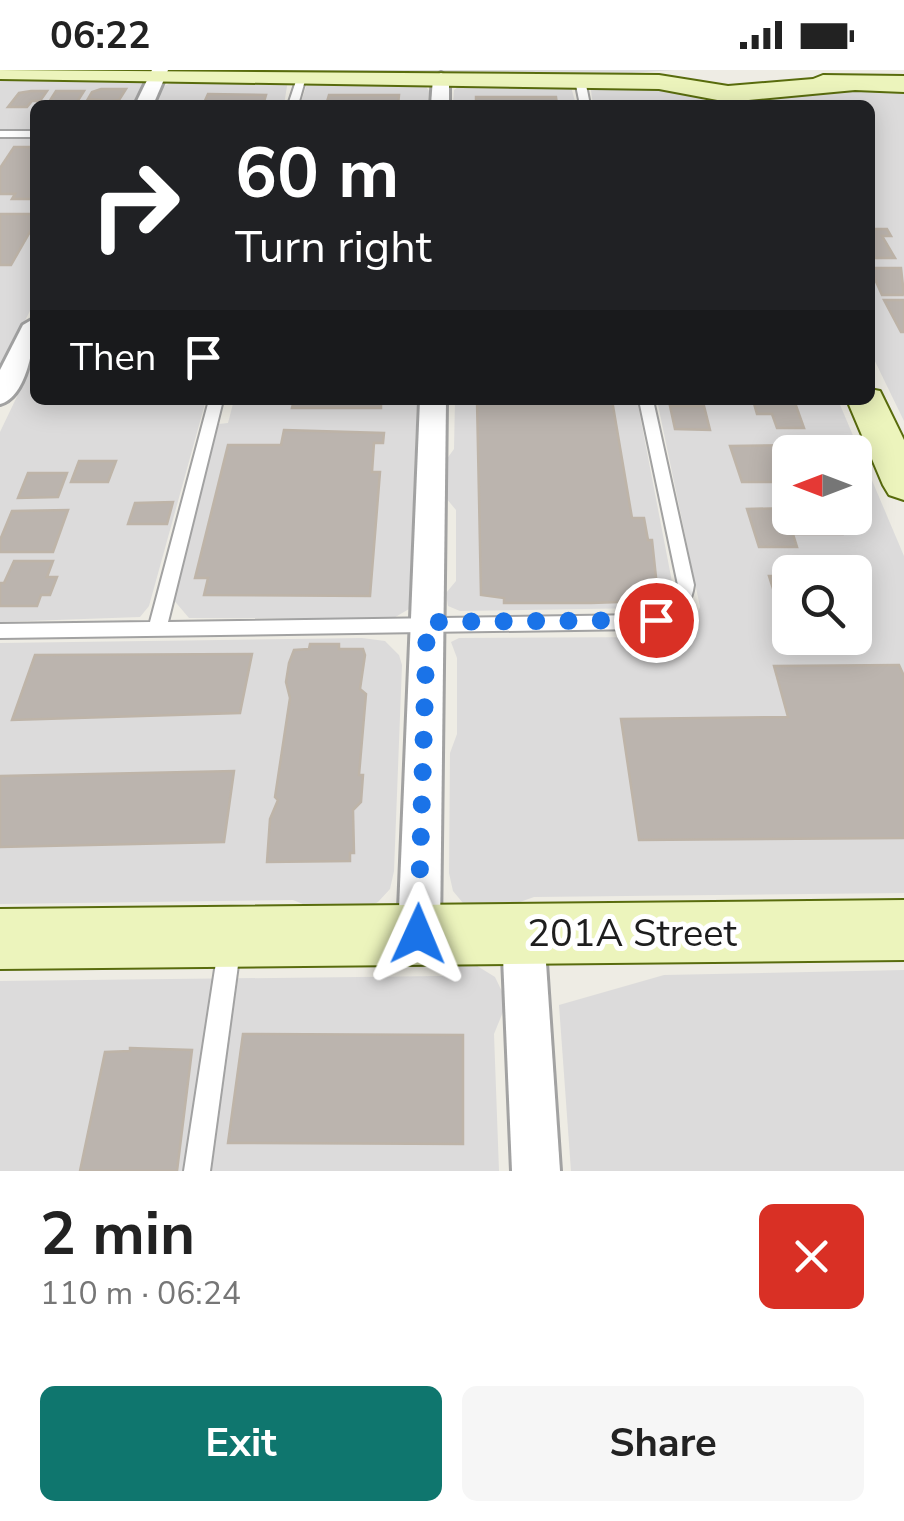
<!DOCTYPE html>
<html lang="en">
<head>
<meta charset="utf-8">
<style>
	body { margin:0; font-family:"Nunito Sans",sans-serif; background:#f6f6f6; color:#222; height:100vh; display:flex; flex-direction:column; font-size:38px; white-space:nowrap }
	* { box-sizing:border-box; margin:0 }
	p { font-size:32px; color:#767676 }
	.icon { flex:none; width:55px; height:55px; fill:none; stroke:currentColor; stroke-width:2; stroke-linecap:round; stroke-linejoin:round }
	.map { position:relative; height:1101px; overflow:hidden }
	.drawer { display:flex; flex-direction:column; background:#fff; flex:1 }
	.drawer>* { flex:none }
	.guide { position:absolute; left:30px; top:30px; width:845px; height:305px; border-radius:15px; box-shadow:0 5px 25px #0003; background:#202124; color:#fff; overflow:hidden }
	.needle { width:65px; rotate:270deg }
	.tools { position:absolute; left:772px; top:365px; display:grid; gap:20px }
	.tools a { display:grid; place-items:center; width:100px; height:100px; border-radius:15px; background:#fff; box-shadow:0 5px 25px #0003; font-size:50px }
	.pin { position:absolute; display:grid; place-items:center; width:85px; height:85px; color:#fff; margin:-42px; border:5px solid #fff; border-radius:50%; box-shadow:0 2px 10px #0007 }
	.me { position:absolute; width:110px; margin:-55px; rotate:1deg; stroke-linejoin:round; filter:drop-shadow(0 0 8px #0008) }
	.turn { display:flex; align-items:center; gap:35px; height:210px; padding:0 40px; font-size:45px }
	.turn .icon { width:130px; height:130px; stroke-width:2.5 }
	.turn b { display:block; font-size:70px; line-height:85px }
	.then { display:flex; align-items:center; height:95px; padding:0 40px; background:#0003; gap:20px; font-size:38px }
	.round { display:grid; place-items:center; flex:none; width:105px; height:105px; border-radius:15px; background:#f6f6f6 }
	.overview { display:flex; align-items:center; justify-content:space-between; height:170px; padding:0 40px }
	h1 { font-size:60px; font-weight:700; line-height:75px }
	.button { display:flex; gap:20px; margin-top:auto; padding:20px 40px }
	.button a { flex:1; height:115px; border-radius:15px; background:#0f766e; color:#fff; font-size:40px; font-weight:700; line-height:115px; text-align:center }
	.button a+a { background:#f6f6f6; color:#222 }
	.status { display:flex; justify-content:space-between; align-items:center; height:70px; padding:0 50px; background:#fff; direction:ltr }
	.status svg { height:28px; fill:currentColor }
	.map>svg:first-child { display:block }
</style>
</head>
<body>
<div class="status"><b>06:22</b><svg viewBox="0 0 49 12"><path d="M0 12V9h3v3zM5 12V6h3v6zM10 12V3h3v9zM15 12V0h3v12zM26 1h20v11H26zM47 4h2v5h-2z"/></svg></div>
<div class="map">
<svg width="904" height="1101" viewBox="0 0 904 1101">
	<rect width="100%" height="100%" fill="#eeece4"/>
	<g fill="#dcdbdb" fill-rule="evenodd">
		<polygon points="183,0 674,0 589,6"/>
		<polygon points="0,6 142,10 145,16 135,35 35,35 35,231 0,300"/>
		<polygon points="288,10 284,35 156,35 154,31 161,17 177,11"/>
		<polygon points="308,11 425,15 429,21 428,35 300,35"/>
		<polygon points="570,13 576,35 453,35 454,20 462,14"/>
		<polygon points="590,13 665,15 693,22 710,35 593,35"/>
		<polygon points="904,17 904,351 870,281 870,35 742,35 748,26"/>
		<polygon points="35,289 35,330 206,330 149,536 140,547 0,552 0,362"/>
		<polygon points="234,330 417,330 409,539 392,549 189,548 172,528 219,354 228,353"/>
		<polygon points="455,330 637,330 673,517 667,534 646,538 460,541 448,536 446,523 456,511 456,440 446,428 446,390 454,379"/>
		<path d="M657,330H838L904,486V823L534,827L500,839H478L463,833L453,821L449,803L450,683L457,664V588L451,572L459,568L654,567L683,558L695,549L700,537ZM790,382H855V448H790ZM790,502H855V568H790Z"/>
		<polygon points="362,568 385,571 399,585 402,595 394,801 390,819 378,832 364,839 318,840 293,830 0,834 0,573"/>
		<polygon points="474,894 495,907 507,932 494,964 499,1101 0,1101 0,911 442,906 452,896"/>
		<polygon points="904,900 904,1101 571,1101 559,935 664,905"/>
	</g>
	<g fill="#bbb4ae" stroke="#beb4a8" stroke-width="2.5">
		<polygon points="101,19 126,19 119,30 100,33 101,30 88,29 92,22"/>
		<polygon points="31,21 47,21 40,31 32,31 27,37 8,37 19,23"/>
		<polygon points="56,21 84,21 77,32 49,32"/>
		<polygon points="208,24 266,25 263,35 203,35"/>
		<polygon points="329,25 399,25 398,35 326,35"/>
		<polygon points="476,27 556,27 557,35 476,35"/>
		<polygon points="14,77 35,77 35,129 12,129 15,124 0,124 0,98"/>
		<polygon points="0,144 35,144 35,153 11,195 0,195"/>
		<polygon points="870,159 887,159 891,166 882,166 895,188 870,188"/>
		<polygon points="870,198 901,198 904,225 882,225"/>
		<polygon points="884,230 904,230 904,262 901,262"/>
		<polygon points="294,330 381,330 381,338 292,338"/>
		<polygon points="477,330 612,330 632,448 644,448 648,470 652,470 658,526 647,526 648,531 591,533 504,533 504,528 481,525"/>
		<polygon points="753,330 794,330 804,358 777,358 772,344 757,344"/>
		<polygon points="670,336 704,336 710,360 675,359"/>
		<polygon points="284,360 384,363 383,373 374,373 372,402 380,402 370,526 204,525 208,508 195,508 228,375 281,375"/>
		<polygon points="803,375 806,382 790,382 790,412 742,412 730,376"/>
		<polygon points="79,391 116,391 108,412 71,412"/>
		<polygon points="28,403 67,403 58,427 18,428"/>
		<polygon points="173,432 167,454 128,454 135,433"/>
		<polygon points="790,438 790,448 835,448 842,464 793,464 797,477 759,477 747,439"/>
		<polygon points="68,440 53,482 0,482 0,470 12,441"/>
		<polygon points="14,491 53,491 47,507 57,507 50,525 41,525 37,536 0,536 0,513 4,513"/>
		<polygon points="769,506 790,506 790,550 783,550"/>
		<polygon points="310,574 339,574 339,579 363,579 365,585 360,619 366,624 359,705 363,705 361,732 353,740 354,783 350,783 350,791 267,792 270,749 278,730 275,727 290,628 286,612 289,593 294,580 309,579"/>
		<polygon points="252,584 240,643 12,650 35,585"/>
		<polygon points="899,595 904,606 904,768 639,770 621,649 788,647 774,596"/>
		<polygon points="234,701 224,772 0,777 0,706"/>
		<polygon points="243,964 463,965 463,1074 228,1073"/>
		<polygon points="130,978 192,980 177,1101 80,1101 105,982 130,981"/>
	</g>
	<g fill="none" stroke-linecap="round" stroke-linejoin="round">
		<defs>
			<g id="lane">
				<polygon points="298,5 306,7 298,35 288,35"/>
				<polygon points="580,7 585,10 590,35 580,35 575,10"/>
				<rect x="0" y="61" width="35" height="6"/>
				<path d="M209,330H223L168,552L642,545C662,542 674,536 678,515L639,330H653L694,515C690,545 670,555 642,559L0,568V554L150,552Z"/>
				<polygon points="230,862 238,865 241,873 210,1101 184,1101 219,873 222,865"/>
			</g>
			<g id="street">
				<polygon points="152,0 168,0 153,35 135,35"/>
				<polygon points="441,3 449,8 449,35 431,35 433,8"/>
				<path d="M35,248C35,272 27,327 0,334V300L23,255Z"/>
				<polygon points="420,330 446,330 440,864 434,879 419,885 404,879 398,864"/>
				<polygon points="523,842 538,848 544,863 560,1101 512,1101 502,863 508,848"/>
			</g>
			<g id="secondary">
				<polygon points="0,0 659,5 728,16 813,9 823,5 904,6 904,22 855,20 728,32 659,19 0,9"/>
				<polygon points="870,319 880,321 904,370 904,430 889,425 883,415 847,330 870,330"/>
				<polygon points="904,830 904,890 0,899 0,839"/>
			</g>
		</defs>
		<use href="#lane" stroke="#a2a2a2" stroke-width="4"/>
		<use href="#street" stroke="#a2a2a2" stroke-width="6"/>
		<use href="#secondary" stroke="#596c0d" stroke-width="4"/>
		<use href="#lane" fill="#fff" fill-rule="evenodd"/>
		<use href="#street" fill="#fff" fill-rule="evenodd"/>
		<use href="#secondary" fill="#ecf4bc" fill-rule="evenodd"/>
	</g>
	<g fill="none" stroke-linecap="round" stroke-linejoin="round">
		<polyline stroke="#1a73e8" stroke-width="18" stroke-dasharray="0 32.4" points="418,864 427,552 656,550"/>
	</g>
	<g text-anchor="middle" dominant-baseline="central" stroke-width="10" stroke-linejoin="round" paint-order="stroke">
		<g font-size="38" fill="#1e1e1e" stroke="#fff">
			<text x="632" y="863">201A Street</text>
		</g>
	</g>
</svg>
<div class="tools">
<a><svg class="needle" viewBox="-14 -14 28 28"><path d="M0-13l5 13h-10z" fill="#e53935"/><path d="M0 13l5-13h-10z" fill="#767676"/></svg></a>
<a><svg class="icon" aria-label="search" viewBox="0 0 24 24"><circle cx="10" cy="10" r="6"/><path d="M15 15l6 6"/></svg></a>
</div>
<div class="pin" style="left:656px;top:550px;background:#d93025"><svg class="icon" aria-label="arrive" viewBox="0 0 24 24"><path d="M6 21V4h12l-3 4 3 4H6"/></svg></div>
<svg class="me" style="left:418px;top:864px" viewBox="-20 -20 40 40"><path d="M0-17L14 15 0 8-14 15z" fill="#1a73e8" stroke="#fff" stroke-width="4"/></svg>
<div class="guide">
<div class="turn"><svg class="icon" aria-label="right" viewBox="0 0 24 24"><path d="M7 20v-9h11M14 6l5 5-5 5"/></svg><div><b>60 m</b>Turn right</div></div>
<div class="then">Then<svg class="icon" aria-label="arrive" viewBox="0 0 24 24"><path d="M6 21V4h12l-3 4 3 4H6"/></svg></div>
</div>
</div>
<section class="drawer">
<div class="overview"><div><h1>2 min</h1><p>110 m · 06:24</p></div><a class="round" style="background:#d93025;color:#fff"><svg class="icon" aria-label="close" viewBox="0 0 24 24"><path d="M6 6l12 12M18 6L6 18"/></svg></a></div>
<div class="button"><a>Exit</a><a>Share</a></div>
</section>
</body>
</html>
